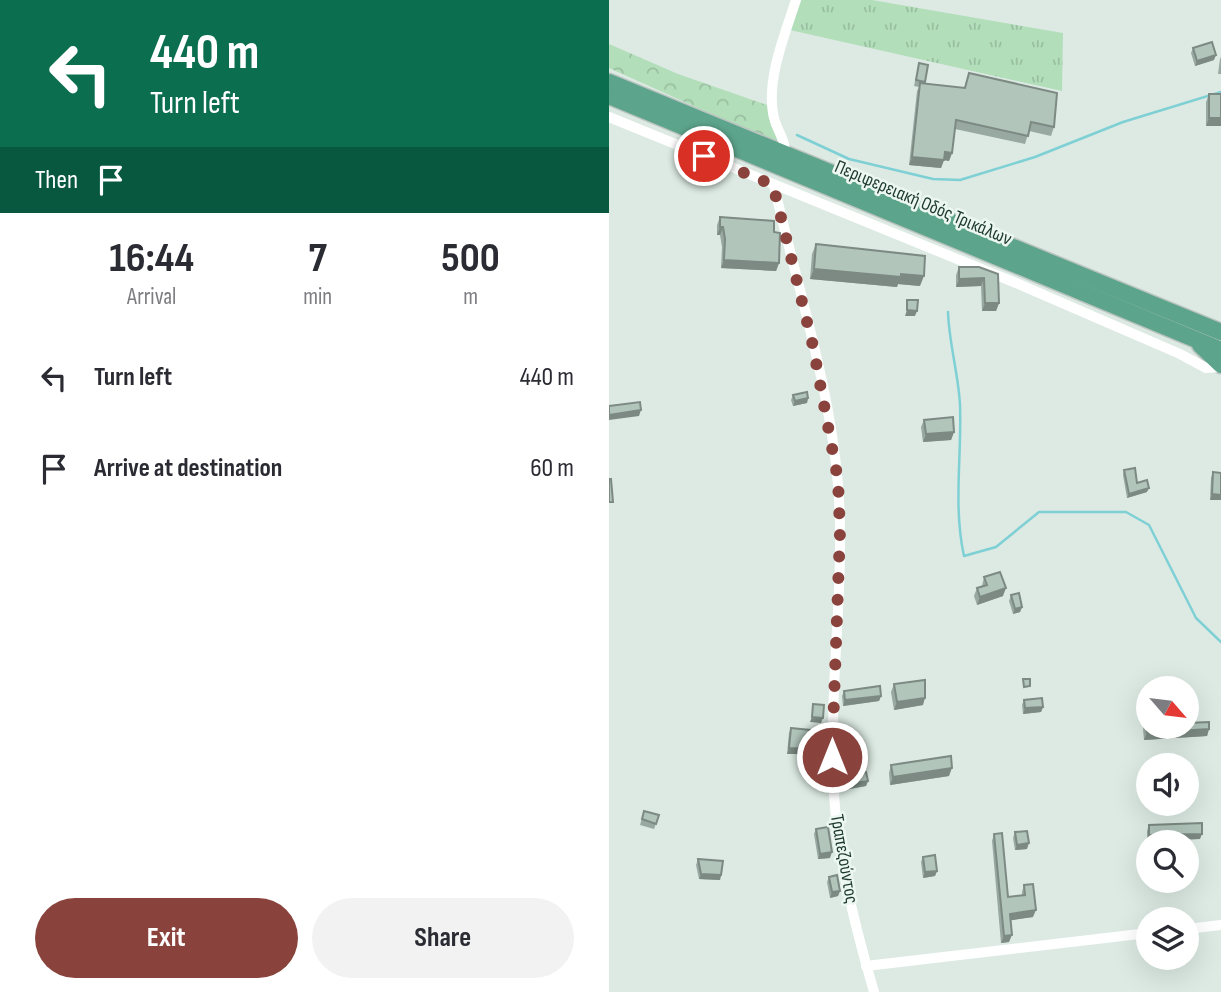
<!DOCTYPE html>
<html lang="en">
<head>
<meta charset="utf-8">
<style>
	body { margin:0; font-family:"Sofia Sans Condensed",sans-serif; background:#f2f2f3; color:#2b2b33; height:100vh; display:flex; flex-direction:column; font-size:26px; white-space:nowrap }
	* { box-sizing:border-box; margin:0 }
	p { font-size:23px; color:#7c7c81 }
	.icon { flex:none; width:38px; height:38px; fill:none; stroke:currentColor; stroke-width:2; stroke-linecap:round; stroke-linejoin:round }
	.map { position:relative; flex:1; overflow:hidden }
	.sheet { display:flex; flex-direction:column; background:#fff; width:609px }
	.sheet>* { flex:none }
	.banner { background:#0b6e4f; color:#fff; overflow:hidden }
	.needle { width:46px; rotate:118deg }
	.controls { position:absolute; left:527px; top:676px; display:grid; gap:14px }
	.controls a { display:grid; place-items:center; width:63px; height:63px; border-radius:50%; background:#fff; box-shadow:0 7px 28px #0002; font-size:35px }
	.pin { position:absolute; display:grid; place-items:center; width:60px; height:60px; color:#fff; margin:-30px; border:4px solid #fff; border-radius:50%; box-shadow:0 2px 7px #0007 }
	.me { position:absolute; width:77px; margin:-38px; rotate:0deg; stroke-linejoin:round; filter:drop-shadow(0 0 5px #0008) }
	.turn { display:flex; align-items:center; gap:24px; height:147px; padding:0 35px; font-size:32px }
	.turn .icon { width:91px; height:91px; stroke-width:2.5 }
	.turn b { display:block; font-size:49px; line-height:60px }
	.then { display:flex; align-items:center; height:66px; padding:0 35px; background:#0003; gap:14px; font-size:26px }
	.eta { display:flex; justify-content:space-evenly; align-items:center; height:119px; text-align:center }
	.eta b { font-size:42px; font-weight:700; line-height:49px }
	.primary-button { display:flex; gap:14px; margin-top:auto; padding:14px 35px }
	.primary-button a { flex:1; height:80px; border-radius:42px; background:#8a433c; color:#fff; font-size:28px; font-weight:700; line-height:80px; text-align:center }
	.primary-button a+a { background:#f2f2f3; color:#2b2b33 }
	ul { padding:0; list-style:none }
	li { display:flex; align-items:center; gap:21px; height:91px; padding:0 35px }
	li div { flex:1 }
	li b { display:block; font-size:26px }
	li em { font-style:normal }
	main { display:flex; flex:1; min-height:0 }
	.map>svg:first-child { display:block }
</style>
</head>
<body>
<main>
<section class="sheet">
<div class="banner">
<div class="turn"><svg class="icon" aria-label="left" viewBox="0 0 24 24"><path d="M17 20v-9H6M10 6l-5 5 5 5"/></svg><div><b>440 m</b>Turn left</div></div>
<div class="then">Then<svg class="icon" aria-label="arrive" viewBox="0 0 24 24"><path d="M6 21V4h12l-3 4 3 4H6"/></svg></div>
</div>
<div class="eta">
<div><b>16:44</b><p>Arrival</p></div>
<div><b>7</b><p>min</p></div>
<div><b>500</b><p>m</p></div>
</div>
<ul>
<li><svg class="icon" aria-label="left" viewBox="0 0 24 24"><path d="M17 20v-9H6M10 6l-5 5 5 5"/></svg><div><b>Turn left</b></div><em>440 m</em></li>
<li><svg class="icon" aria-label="arrive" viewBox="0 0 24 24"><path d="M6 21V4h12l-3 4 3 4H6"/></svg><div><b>Arrive at destination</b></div><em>60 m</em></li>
</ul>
<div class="primary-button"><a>Exit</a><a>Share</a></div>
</section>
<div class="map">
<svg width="612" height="992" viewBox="0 0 612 992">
	<defs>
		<pattern id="grass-tufts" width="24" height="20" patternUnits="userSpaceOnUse" patternTransform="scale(1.75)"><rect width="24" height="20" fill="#b2deba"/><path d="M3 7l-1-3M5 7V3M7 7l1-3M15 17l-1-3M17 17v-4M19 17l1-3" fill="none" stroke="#99bfa0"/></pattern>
		<pattern id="forest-crowns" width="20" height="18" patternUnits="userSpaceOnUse" patternTransform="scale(1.75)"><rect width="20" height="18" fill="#b2deba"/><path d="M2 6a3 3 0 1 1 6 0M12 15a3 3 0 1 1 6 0" fill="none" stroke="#99bfa0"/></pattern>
	</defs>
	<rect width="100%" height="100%" fill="#dceae3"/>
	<polygon fill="url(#grass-tufts)" points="191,0 263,0 454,33 453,91 181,30"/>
	<polygon fill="url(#forest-crowns)" points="0,44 69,74 158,105 162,126 169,135 168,140 162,141 0,68"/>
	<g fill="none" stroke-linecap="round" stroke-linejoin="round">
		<g stroke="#7ed0d5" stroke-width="2.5">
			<polyline points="188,135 240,159 324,179 351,180 426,157 514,122 612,92"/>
			<path d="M339,312C340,343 349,372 351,404C353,455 344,506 355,556L387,547L430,512H517L540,525L587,618L612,642"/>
		</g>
		<defs>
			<g id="primary">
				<polyline points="0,82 612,332"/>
				<polyline points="0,96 612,350"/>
				<polyline points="591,345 612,365"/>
			</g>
		</defs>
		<use href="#primary" stroke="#bbc4c1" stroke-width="19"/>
		<g stroke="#fff" stroke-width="10">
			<polyline points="0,117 407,283 571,354 597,368 612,367"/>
			<path d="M176,155C177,138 166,129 164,113C158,77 176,34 187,0"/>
			<path d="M165,185C188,288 224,393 230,500C235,589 221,679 224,769C225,845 244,919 265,992"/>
			<polyline points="578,929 612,925"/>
			<polyline points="257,966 539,933"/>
		</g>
		<use href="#primary" stroke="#5ca48b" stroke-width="16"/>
	</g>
	<g fill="#98a9a1">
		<polygon points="584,48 605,60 586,66 582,53"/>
		<polygon points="612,57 612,74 609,74 611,59"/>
		<polygon points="310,63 319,65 316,84 355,88 360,73 445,127 442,136 420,131 416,144 346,129 343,153 340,161 335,160 332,168 300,165 308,91 310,87 305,86"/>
		<polygon points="600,94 612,94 612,126 597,126 597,102"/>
		<polygon points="111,217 165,232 170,263 167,271 112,268 113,247 111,235 108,235 108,225"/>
		<polygon points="207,244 311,286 289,284 288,287 201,279 203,254"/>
		<polygon points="350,267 370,267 390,303 387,311 373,311 372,286 347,287 347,275"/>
		<polygon points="184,395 199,398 198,403 184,406 182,400"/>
		<polygon points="315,420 345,432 342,440 314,442 312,427"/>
		<polygon points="515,470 528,483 538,492 518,498 514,475"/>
		<polygon points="604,472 612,500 601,500 602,478"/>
		<polygon points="375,577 394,596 368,605 365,596 368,588 373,586"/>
		<polygon points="402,595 413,607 411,612 404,614 400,601"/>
		<polygon points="285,684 314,705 285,710 282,692"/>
		<polygon points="235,691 272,696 270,701 234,706 233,696"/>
		<polygon points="415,700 434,707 432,712 414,714 413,705"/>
		<polygon points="537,722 600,729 598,736 535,740 534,729"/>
		<polygon points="182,728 197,754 178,754 180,733"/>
		<polygon points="282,765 340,776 281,785 280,773"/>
		<polygon points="241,775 259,781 257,786 240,789 239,780"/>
		<polygon points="35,811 50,815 45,829 31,825"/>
		<polygon points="540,825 591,839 538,841 538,831"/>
		<polygon points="207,829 221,858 209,859 205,834"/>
		<polygon points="406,832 418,849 406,850 404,838"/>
		<polygon points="385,834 399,897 413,895 413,892 415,885 424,917 401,920 400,942 392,943 383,841"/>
		<polygon points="314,857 328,871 326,876 314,878 312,862"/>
		<polygon points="89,859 112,875 111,880 90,879 87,865"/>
		<polygon points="220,877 231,891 229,896 221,898 218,882"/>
	</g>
	<g fill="#7c8a83">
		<polygon points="607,55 605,60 586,66 588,61"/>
		<polygon points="600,118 612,118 612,126 597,126"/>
		<polygon points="336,152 343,153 340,161 335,160 332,168 300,165 303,157"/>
		<polygon points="111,227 114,227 111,235 108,235"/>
		<polygon points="115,260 170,263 167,271 112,268"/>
		<polygon points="205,269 292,274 315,276 311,286 289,284 288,287 201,279"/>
		<polygon points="375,278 372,286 347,287 350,279"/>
		<polygon points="376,303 390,303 387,311 373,311"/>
		<polygon points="298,310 308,311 306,316 296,316"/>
		<polygon points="199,398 198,403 184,406 186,401"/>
		<polygon points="32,410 30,416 0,420 0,415"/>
		<polygon points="345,432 342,440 314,442 317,434"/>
		<polygon points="540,488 538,492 518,498 520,494"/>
		<polygon points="603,494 612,495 612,500 601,500"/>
		<polygon points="397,588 394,596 368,605 371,597"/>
		<polygon points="413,607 411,612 404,614 406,609"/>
		<polygon points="272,696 270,701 234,706 236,700"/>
		<polygon points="316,698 314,705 285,710 288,702"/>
		<polygon points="434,707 432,712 414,714 416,708"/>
		<polygon points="203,717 214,718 212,723 201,722"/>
		<polygon points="600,729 598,736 535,740 538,733"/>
		<polygon points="180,748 199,749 197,754 178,754"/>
		<polygon points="343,768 340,776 281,785 284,777"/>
		<polygon points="259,781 257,786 240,789 242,784"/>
		<polygon points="593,834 591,839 538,841 540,835"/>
		<polygon points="420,843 418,849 406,850 408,845"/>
		<polygon points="223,852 221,858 209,859 211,854"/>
		<polygon points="328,871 326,876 314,878 316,872"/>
		<polygon points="92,874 112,875 111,880 90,879"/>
		<polygon points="231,891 229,896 221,898 223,892"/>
		<polygon points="427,910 424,917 398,921 401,914"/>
		<polygon points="403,935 400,942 392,943 395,936"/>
	</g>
	<g fill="#b1c5bb" stroke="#7c8a83" stroke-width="2">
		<polygon points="603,42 607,55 588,61 584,48"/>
		<polygon points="310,63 319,65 316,82 307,80"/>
		<polygon points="360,73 448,93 445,127 422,122 419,136 347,120 343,153 336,152 335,160 303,157 311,83 356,88"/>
		<rect x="600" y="94" width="12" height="24"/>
		<polygon points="111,217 165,221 165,232 171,233 170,263 115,260 116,239 114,227 111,227"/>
		<polygon points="207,244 316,256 315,276 292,274 292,277 205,269"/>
		<polygon points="350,267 370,267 389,274 390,303 376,303 375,278 350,279"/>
		<polygon points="298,300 309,300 308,311 298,310"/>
		<polygon points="198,392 199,398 186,401 184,395"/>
		<polygon points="31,402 32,410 0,415 0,406"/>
		<polygon points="344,417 345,432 317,434 315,420"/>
		<polygon points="526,468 528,483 538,480 540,488 520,494 515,470"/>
		<polygon points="604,472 612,473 612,495 603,494"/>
		<polygon points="0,479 2,479 4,502 0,502"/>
		<polygon points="391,572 397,588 371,597 368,588 378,585 375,577"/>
		<polygon points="410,593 413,607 406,609 402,595"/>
		<polygon points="414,679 421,679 421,686 415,687"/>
		<polygon points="316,680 316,698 288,702 285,684"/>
		<polygon points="271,686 272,696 236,700 235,691"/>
		<polygon points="433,698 434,707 416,708 415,700"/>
		<polygon points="204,704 215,705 214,718 203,717"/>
		<polygon points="539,721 539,726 578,726 578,723 600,722 600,729 538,733 537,722"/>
		<polygon points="182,728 201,730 199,749 180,748"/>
		<polygon points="342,756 343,768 284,777 282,765"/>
		<polygon points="257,772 259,781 242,784 241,775"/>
		<polygon points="35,811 50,815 47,824 33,819"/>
		<polygon points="593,823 593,834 540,835 540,825"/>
		<polygon points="219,827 223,852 211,854 207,829"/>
		<polygon points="418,831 420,843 408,845 406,832"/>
		<polygon points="393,833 399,897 416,895 415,885 424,884 427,910 401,914 403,935 395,936 385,834"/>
		<polygon points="326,855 328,871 316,872 314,857"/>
		<polygon points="89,859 114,861 112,875 92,874"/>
		<polygon points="228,875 231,891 223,892 220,877"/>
	</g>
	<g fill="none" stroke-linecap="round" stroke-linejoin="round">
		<polyline stroke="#8a433c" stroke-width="12" stroke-dasharray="0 21.6" points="95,156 164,185 204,346 229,480 231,532 223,757"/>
	</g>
	<g text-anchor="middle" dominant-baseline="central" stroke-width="5" stroke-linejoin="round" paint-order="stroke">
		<g font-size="19" fill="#1d3a30" stroke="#edf7f1">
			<text transform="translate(314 203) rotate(23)">Περιφερειακή Οδός Τρικάλων</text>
			<text transform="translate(235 859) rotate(80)">Τραπεζούντος</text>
		</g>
	</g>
</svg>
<div class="controls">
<a><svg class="needle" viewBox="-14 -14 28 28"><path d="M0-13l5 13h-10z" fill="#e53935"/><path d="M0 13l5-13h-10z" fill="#7c7c81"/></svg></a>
<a><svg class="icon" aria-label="sound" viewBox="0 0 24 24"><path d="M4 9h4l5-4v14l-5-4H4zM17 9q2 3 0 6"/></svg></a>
<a><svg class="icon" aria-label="search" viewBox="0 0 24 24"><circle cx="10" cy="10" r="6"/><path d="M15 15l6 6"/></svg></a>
<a><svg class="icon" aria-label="layers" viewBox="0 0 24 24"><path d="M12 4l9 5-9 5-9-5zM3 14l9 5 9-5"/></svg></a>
</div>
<div class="pin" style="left:95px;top:156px;background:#d93025"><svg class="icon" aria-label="arrive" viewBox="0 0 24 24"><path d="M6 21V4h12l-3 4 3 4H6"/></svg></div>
<svg class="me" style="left:223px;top:757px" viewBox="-20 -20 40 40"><circle r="17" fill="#8a433c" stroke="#fff" stroke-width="3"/><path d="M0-11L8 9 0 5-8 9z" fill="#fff"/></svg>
</div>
</main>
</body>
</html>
